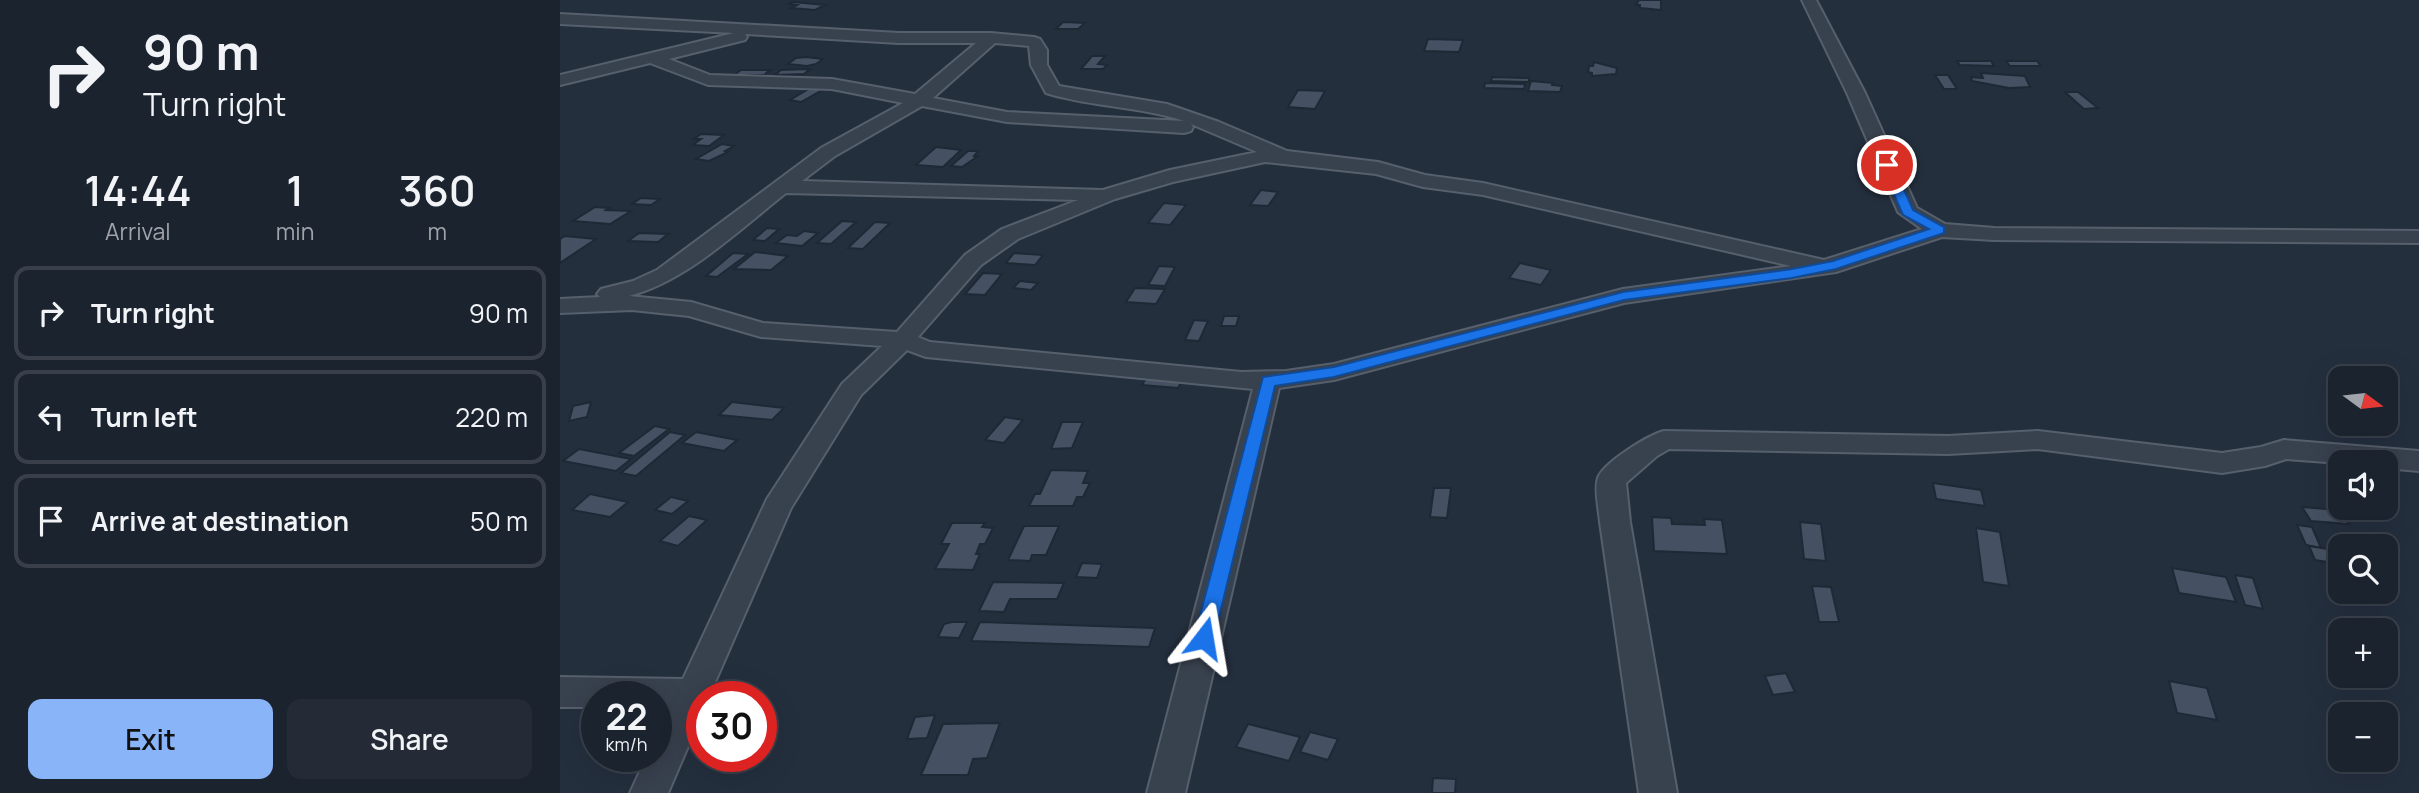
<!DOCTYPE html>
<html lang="en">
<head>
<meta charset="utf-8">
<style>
	body { margin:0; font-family:Manrope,sans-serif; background:#242b36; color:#f1f3f6; height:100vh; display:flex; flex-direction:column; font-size:26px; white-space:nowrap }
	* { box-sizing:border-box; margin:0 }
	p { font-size:23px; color:#a0a4aa }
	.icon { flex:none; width:38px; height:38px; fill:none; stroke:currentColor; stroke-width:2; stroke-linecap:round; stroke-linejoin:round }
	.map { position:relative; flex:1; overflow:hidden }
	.drawer { display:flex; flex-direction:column; background:#1b232e; width:560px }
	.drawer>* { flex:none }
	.hud { background:#1b232e; color:#f1f3f6; overflow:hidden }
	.needle { width:46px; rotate:105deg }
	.buttons { position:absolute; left:1768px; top:366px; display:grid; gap:14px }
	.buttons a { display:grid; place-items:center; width:70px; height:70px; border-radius:14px; background:#1b232e; box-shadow:0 7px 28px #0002,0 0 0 2px #39404a; font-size:35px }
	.speed { position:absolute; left:21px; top:681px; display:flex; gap:14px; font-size:35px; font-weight:700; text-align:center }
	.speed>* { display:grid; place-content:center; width:91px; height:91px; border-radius:50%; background:#1b232e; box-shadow:0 7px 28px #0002,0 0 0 2px #39404a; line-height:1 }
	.speed small { font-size:18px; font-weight:400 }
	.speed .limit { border:10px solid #d22; background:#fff; color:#111 }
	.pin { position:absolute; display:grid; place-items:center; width:60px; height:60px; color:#fff; margin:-30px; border:4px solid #fff; border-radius:50%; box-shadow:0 2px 7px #0007 }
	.me { position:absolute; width:77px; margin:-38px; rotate:14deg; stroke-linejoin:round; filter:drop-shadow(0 0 5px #0008) }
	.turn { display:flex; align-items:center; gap:24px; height:147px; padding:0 28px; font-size:32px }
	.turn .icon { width:91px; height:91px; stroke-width:2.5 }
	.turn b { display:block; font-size:49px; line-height:60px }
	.eta { display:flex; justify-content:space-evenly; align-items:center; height:119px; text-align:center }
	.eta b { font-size:42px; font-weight:600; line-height:49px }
	.cta { display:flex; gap:14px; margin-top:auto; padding:14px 28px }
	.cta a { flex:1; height:80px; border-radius:14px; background:#8ab4f8; color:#111; font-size:28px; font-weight:600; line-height:80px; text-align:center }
	.cta a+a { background:#242b36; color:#f1f3f6 }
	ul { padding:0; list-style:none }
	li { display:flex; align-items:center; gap:21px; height:94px; margin:0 14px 10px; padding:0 14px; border:4px solid #39404a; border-radius:14px }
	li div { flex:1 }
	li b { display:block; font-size:26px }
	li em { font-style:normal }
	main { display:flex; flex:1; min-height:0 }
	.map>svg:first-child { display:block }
</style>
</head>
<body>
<main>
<section class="drawer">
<div class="hud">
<div class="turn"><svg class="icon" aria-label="right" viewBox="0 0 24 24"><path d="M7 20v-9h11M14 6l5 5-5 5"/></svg><div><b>90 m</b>Turn right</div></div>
</div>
<div class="eta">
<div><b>14:44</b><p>Arrival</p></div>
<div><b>1</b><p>min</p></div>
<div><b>360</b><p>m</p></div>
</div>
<ul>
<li><svg class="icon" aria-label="right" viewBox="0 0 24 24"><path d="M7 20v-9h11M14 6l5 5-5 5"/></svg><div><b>Turn right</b></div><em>90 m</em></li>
<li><svg class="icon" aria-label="left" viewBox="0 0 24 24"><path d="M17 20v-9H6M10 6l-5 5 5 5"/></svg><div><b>Turn left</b></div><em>220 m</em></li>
<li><svg class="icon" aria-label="arrive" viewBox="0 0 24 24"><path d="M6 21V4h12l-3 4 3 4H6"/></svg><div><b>Arrive at destination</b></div><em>50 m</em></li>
</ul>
<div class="cta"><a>Exit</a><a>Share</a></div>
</section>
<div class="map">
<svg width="1859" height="793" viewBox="0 0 1859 793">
	<rect width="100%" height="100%" fill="#242f3e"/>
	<g fill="#455162" stroke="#1f2835" stroke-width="2">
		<polygon points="1079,0 1101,0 1101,10 1080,8 1080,5 1076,5"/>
		<polygon points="233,2 265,5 255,10 231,8 237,5 228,4"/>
		<polygon points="503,22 525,23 518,29 496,29"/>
		<polygon points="868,39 903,40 899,52 864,51"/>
		<polygon points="532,56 545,56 538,64 547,65 543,69 521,69"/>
		<polygon points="246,57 263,59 256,64 247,66 228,64 236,58"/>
		<polygon points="1397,61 1431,61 1434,66 1400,65"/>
		<polygon points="1446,61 1477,61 1481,66 1450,66"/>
		<polygon points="1034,62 1057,68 1056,74 1032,76 1032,73 1028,72 1029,66 1033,66"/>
		<polygon points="250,69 244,74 215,75 221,70"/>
		<polygon points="181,70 210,70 204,75 174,75"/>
		<polygon points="1421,73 1465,76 1470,87 1449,88 1412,81 1411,77 1423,78"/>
		<polygon points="1375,75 1388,75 1397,89 1384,89"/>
		<polygon points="932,77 969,78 969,82 931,81"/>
		<polygon points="971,81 993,83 992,85 1002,86 1000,92 968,91"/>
		<polygon points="925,83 965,84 964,89 924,88"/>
		<polygon points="252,87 264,89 241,102 230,100"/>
		<polygon points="738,90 765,91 755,109 728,107"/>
		<polygon points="1505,92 1518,92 1538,108 1524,109"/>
		<polygon points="141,134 164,135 149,146 133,145 141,139 134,139"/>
		<polygon points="162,144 174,146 165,151 168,152 149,161 136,159"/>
		<polygon points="376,147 401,150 383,167 356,165"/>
		<polygon points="408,151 418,151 414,156 418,156 402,167 391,166"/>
		<polygon points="701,190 718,192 708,206 690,205"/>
		<polygon points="81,198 100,199 91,205 72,204"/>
		<polygon points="604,203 626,205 610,225 588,223"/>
		<polygon points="35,207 49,208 46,210 71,211 50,224 13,221"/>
		<polygon points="282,221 296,222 271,244 257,243"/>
		<polygon points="315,222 330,223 303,249 288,248"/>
		<polygon points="207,228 219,229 205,241 193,240"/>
		<polygon points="244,231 258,233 242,246 216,243 227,235 237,236"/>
		<polygon points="79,233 108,234 98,242 68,241"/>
		<polygon points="5,236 36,239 0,263 0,239"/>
		<polygon points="195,252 228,256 211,270 174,269"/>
		<polygon points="173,253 188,254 157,277 146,276"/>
		<polygon points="454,253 483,255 475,265 446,263"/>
		<polygon points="960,263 991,270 981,285 949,278"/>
		<polygon points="599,266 615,267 605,286 588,285"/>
		<polygon points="423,273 442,274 425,295 405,294"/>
		<polygon points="460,281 478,283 471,290 453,288"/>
		<polygon points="575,288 605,289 596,304 566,302"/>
		<polygon points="664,316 679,316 676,326 661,326"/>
		<polygon points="634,320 648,321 639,341 625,340"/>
		<polygon points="588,375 624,377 618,388 582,385"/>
		<polygon points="31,402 27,417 9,421 13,406"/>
		<polygon points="172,402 224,408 212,420 159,415"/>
		<polygon points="445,417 463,420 444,443 425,440"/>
		<polygon points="502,422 523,422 512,448 491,449"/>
		<polygon points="95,426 109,429 74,456 59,453"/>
		<polygon points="110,432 125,435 76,476 61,473"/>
		<polygon points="136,432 177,440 164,451 122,443"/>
		<polygon points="19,449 71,459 56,471 3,461"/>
		<polygon points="491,470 528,471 523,483 530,483 523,497 517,497 513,506 469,506 475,494 480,494"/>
		<polygon points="1373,483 1421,490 1425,506 1376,499"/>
		<polygon points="874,488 891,488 887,518 870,517"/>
		<polygon points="30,494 68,502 50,517 12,510"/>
		<polygon points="111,497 128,501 112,514 95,510"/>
		<polygon points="1742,507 1779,510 1789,524 1751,521"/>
		<polygon points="129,516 147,520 118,546 100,541"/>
		<polygon points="1092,517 1111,518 1112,524 1145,525 1144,519 1162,520 1167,554 1094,551"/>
		<polygon points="1240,522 1261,524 1266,561 1244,559"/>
		<polygon points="392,523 425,523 422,527 433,528 425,544 420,544 416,554 420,554 413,570 375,569 389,544 381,544"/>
		<polygon points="1737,525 1752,527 1761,548 1746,545"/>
		<polygon points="464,526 499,526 486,555 472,555 470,561 448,560"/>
		<polygon points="1416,528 1440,532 1449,586 1423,582"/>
		<polygon points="1749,546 1780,551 1780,564 1755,560"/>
		<polygon points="522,563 542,564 537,578 516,577"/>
		<polygon points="1612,568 1666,577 1676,602 1619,593"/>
		<polygon points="1675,575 1693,578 1703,609 1685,605"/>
		<polygon points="433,582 504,583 497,599 450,599 444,612 419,611"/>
		<polygon points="1252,586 1271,587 1279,622 1259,622"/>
		<polygon points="392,622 407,622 399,638 378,637 384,624"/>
		<polygon points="420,622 595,628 589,647 411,641"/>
		<polygon points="1226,673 1235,692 1213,695 1205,676"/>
		<polygon points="1609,681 1647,688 1657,720 1617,713"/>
		<polygon points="375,715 367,738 347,739 355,717"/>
		<polygon points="440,723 427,758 413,759 408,775 361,775 383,724"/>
		<polygon points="688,724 740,737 729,761 676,747"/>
		<polygon points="750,732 778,739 768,760 740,752"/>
		<polygon points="873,778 896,779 895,793 872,793"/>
	</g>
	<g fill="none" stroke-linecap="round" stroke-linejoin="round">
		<defs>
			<g id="minor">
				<path d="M1242,0H1256L1305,93L1357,208L1385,224L1434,228L1859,231V243L1434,240L1382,237L1276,272L1064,303L774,380L719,388L625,793H587L693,389L366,357L347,350L301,395L231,508L149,696H142V714L108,793H70L87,756H96V736L109,708H96V696H37V707H0V677L123,679L207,499L282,384L322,346L201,337L129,316L72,310L0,313V299L40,297L37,294L41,289L73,281L97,270L261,148L343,103L272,89L148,85L90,63L0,85V75L174,33L0,24V14L339,33H431L474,37L480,39L487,50V65L499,86L607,104L659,122L727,151L818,162L865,175L923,183L1264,260L1362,229L1338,212L1287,93ZM185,34L339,43H416L355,94L272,79L150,75L109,59L185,40L187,37ZM435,43L469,46L471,65L486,93C531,107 578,106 624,121L447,112L373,98ZM362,106L447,122L624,133L631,131L633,127L631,124L697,152L610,170L543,190L242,181L275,156ZM705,162L816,174L863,187L923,195L1231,266L1063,289L774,364L726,371L681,372L370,342L358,337L421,265L458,239L555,199L613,182ZM226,193L518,200L442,229L405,255L337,332L203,323L131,302L69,296C127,281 179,230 226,193Z"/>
				<path d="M1104,431L1388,436L1478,431L1662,453L1701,447L1724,440L1859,451V471L1825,468V462L1780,463L1726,459L1705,466L1662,473L1478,449L1388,454L1109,449L1097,456L1066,483L1070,522L1117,793H1079L1040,522C1039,510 1034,489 1038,478C1043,463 1088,435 1104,431Z"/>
			</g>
		</defs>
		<use href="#minor" stroke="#565f6c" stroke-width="4"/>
		<use href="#minor" fill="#38414e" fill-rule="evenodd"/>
	</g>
	<polygon fill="#1a73e8" stroke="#114b97" stroke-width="2" points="1327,161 1333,165 1353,210 1384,227 1384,233 1276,269 1232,278 1064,300 774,377 715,386 654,638 651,644 644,647 637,644 634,638 703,377 774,367 1063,292 1232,269 1273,261 1369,229 1343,215 1321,165"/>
</svg>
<div class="buttons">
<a><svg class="needle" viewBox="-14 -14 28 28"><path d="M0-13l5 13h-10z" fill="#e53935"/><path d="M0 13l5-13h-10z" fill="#a0a4aa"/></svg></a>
<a><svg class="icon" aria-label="sound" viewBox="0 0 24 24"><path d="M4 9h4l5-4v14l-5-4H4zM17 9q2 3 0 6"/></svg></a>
<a><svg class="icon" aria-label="search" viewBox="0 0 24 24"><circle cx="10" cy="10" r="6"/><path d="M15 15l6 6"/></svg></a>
<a>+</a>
<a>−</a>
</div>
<div class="speed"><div>22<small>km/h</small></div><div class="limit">30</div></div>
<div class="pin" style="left:1327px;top:165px;background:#d93025"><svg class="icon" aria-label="arrive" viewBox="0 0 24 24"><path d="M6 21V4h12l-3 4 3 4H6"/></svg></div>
<svg class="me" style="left:644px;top:638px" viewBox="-20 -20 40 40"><path d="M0-17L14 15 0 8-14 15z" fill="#1a73e8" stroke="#fff" stroke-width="4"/></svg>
</div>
</main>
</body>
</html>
